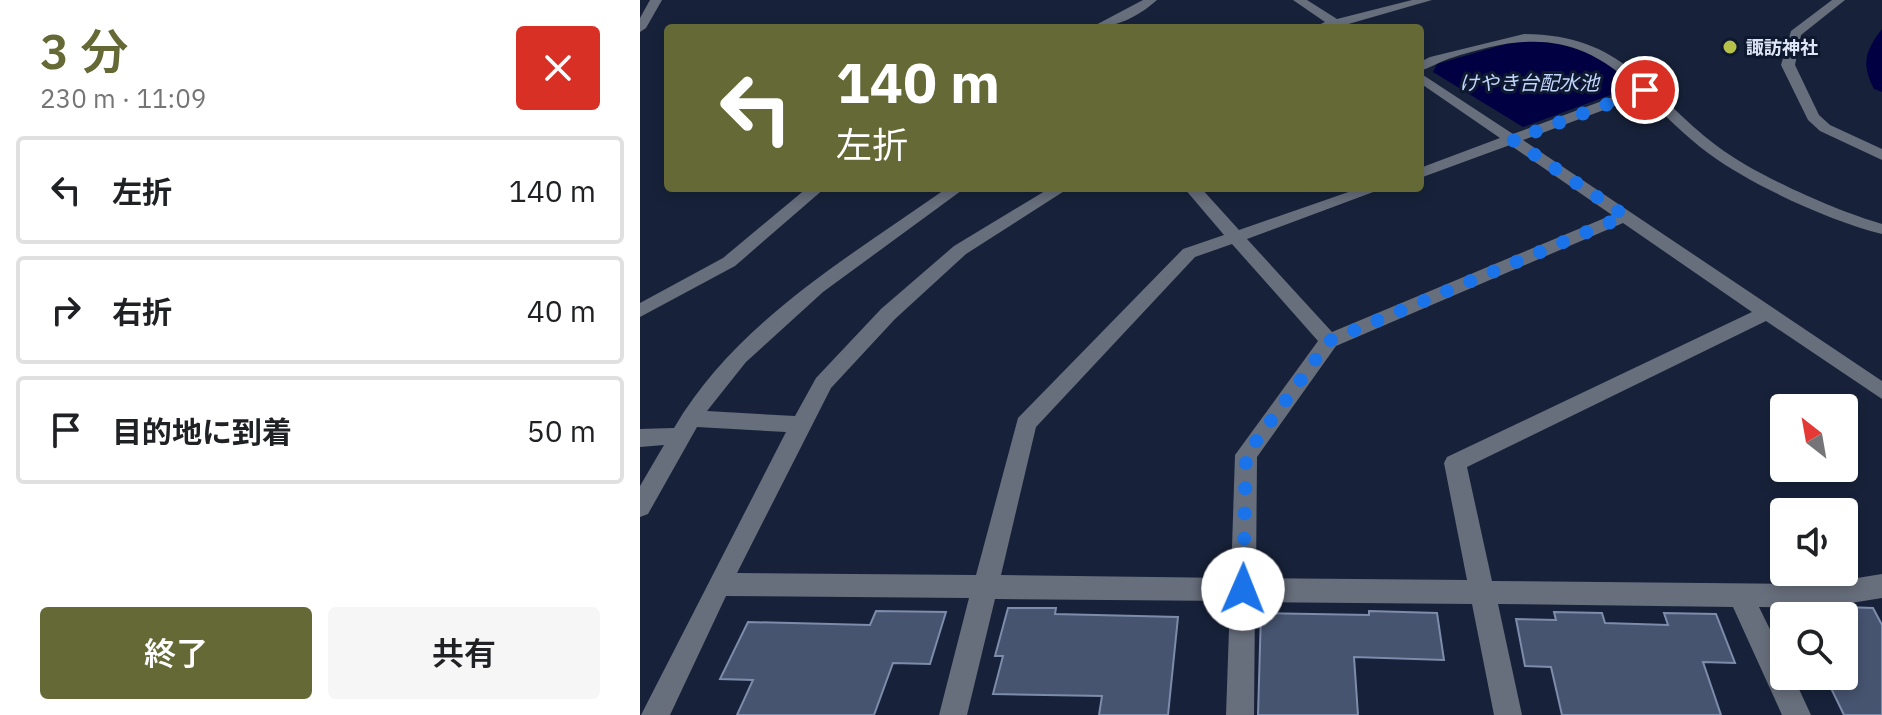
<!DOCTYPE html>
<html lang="ja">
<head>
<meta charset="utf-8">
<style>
	body { margin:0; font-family:"IBM Plex Sans","Noto Sans JP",sans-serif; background:#f6f6f6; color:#202124; height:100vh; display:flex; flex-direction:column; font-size:30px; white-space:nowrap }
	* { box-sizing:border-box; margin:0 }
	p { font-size:26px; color:#757577 }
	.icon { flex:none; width:44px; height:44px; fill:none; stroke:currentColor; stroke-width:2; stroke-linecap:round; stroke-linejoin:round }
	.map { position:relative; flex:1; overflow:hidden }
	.details { display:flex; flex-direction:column; background:#fff; width:640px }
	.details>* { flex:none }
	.banner { position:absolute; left:24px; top:24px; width:760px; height:168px; border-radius:8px; box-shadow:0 4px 12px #0003; background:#646935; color:#fff; overflow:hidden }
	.needle { width:52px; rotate:329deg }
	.fabs { position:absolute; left:1130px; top:394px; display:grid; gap:16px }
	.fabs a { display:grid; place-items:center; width:88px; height:88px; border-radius:8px; background:#fff; box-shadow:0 4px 12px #0003; font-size:40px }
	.pin { position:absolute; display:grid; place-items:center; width:68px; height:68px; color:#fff; margin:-34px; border:4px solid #fff; border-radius:50%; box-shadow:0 2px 8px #0007 }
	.me { position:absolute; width:88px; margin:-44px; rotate:1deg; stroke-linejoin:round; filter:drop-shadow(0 0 6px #0008) }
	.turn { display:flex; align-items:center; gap:28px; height:168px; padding:0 40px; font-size:36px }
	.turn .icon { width:104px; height:104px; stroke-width:2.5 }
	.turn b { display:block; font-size:56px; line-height:68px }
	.round { display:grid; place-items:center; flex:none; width:84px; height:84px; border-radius:8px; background:#f6f6f6 }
	.headline { display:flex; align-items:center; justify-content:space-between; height:136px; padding:0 40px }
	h1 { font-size:48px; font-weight:600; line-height:60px; color:#646935 }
	.action { display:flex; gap:16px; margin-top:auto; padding:16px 40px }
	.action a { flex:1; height:92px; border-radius:8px; background:#646935; color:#fff; font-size:32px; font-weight:600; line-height:92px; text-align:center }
	.action a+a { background:#f6f6f6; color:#202124 }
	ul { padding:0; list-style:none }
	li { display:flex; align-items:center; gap:24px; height:108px; margin:0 16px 12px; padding:0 24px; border:4px solid #e0e0e0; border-radius:8px }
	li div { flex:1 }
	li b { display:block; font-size:30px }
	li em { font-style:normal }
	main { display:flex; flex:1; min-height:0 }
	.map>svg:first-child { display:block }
</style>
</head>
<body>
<main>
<section class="details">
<div class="headline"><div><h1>3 分</h1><p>230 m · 11:09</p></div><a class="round" style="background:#d93025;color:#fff"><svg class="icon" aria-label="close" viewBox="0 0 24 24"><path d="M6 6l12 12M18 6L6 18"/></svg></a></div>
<ul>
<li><svg class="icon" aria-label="left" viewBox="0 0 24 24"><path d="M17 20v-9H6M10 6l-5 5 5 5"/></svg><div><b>左折</b></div><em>140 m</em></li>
<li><svg class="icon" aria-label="right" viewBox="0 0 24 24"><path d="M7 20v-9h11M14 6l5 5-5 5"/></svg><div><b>右折</b></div><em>40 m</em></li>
<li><svg class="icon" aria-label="arrive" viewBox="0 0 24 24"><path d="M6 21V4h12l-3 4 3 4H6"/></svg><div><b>目的地に到着</b></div><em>50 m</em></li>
</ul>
<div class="action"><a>終了</a><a>共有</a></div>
</section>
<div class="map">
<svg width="1242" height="715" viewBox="0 0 1242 715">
	<rect width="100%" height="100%" fill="#17223a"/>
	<g fill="#000043">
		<path d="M1242,29V92L1234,89C1221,64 1225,51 1242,29Z"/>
		<path d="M876,41C922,40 961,51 992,87L883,127L793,72L797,64Z"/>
	</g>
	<g fill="#475470" stroke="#7d8caa" stroke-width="2">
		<polygon points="1204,607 1233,608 1242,625 1242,715 1204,715 1188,682 1204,682"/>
		<polygon points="368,608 416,608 415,614 538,617 528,715 459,715 462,696 353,694 363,656 355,656"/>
		<polygon points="236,611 306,612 290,664 253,663 234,715 97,715 113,680 80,679 108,622 230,625"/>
		<polygon points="729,611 797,613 804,660 714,657 718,715 618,715 621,613 729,615"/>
		<polygon points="914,612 962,613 965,623 1028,625 1024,613 1076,614 1095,663 1063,662 1081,715 922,715 911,667 885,666 876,619 916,620"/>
	</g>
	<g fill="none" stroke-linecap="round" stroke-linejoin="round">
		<g fill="#686f7c" fill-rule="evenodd">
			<polygon points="10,0 22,0 6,28 0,32 0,18"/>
			<path d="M503,0H517C498,17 475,28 450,28Z"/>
			<polygon points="653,0 667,0 697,19 772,0 792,0 705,25 708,28 672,28 685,22"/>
			<polygon points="1192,0 1205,0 1161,35 1155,65 1179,115 1190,125 1242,149 1242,160 1180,131 1168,120 1141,65 1151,31"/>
			<path d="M884,34C985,35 1005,91 1077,146C1115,175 1196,211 1242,224V234C1190,221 1111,185 1068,153C1045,136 1025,115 1004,95L883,140L1242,381V399L1126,321L827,467L852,581L1180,584L1242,574V598L1180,608L1119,607L1144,658V676H1153L1171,715H1142L1093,607L858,604L882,715H854L832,604L615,602L614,715H586L590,601L355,599L327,715H299L329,598L86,596L30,715H1L146,432L57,427L8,514L0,517V486L24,445L0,447V429L34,428C96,322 209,257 307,188H325L183,292L106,362L67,411L155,416L176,378L241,309L314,246L410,188H429L326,254L255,319L191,388L97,573L336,575L378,418L543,249L584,235L544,188H561L599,230L720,188H744L607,239L692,332L972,215L870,145L780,178V168L860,138L780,83V73L873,134L997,88C935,30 885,34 808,59C799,62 790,68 780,71V62L790,57ZM983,223L1112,312L807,457L804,463L827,580L616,578L617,457L696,346ZM592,244L678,341L595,455L591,578L361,575L396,427L555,257Z"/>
			<polygon points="167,188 185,188 95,266 0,317 0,303 83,258"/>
		</g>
	</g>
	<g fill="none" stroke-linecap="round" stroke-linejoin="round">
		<polyline stroke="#1a73e8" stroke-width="14" stroke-dasharray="0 25.2" points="603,589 606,455 689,341 985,216 873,140 1005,90"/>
	</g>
	<circle fill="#b6c149" stroke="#0e1930" stroke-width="3" cx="1090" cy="47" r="8"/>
	<g text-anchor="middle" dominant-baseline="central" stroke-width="6" stroke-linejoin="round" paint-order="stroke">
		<g font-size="18" font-weight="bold" fill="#dde5f6" stroke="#0e1930" text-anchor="start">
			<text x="1106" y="47">諏訪神社</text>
		</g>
		<g font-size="20" font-style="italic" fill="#c1d5fd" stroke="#0e1930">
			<text x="889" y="82">けやき台配水池</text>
		</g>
	</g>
</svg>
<div class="fabs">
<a><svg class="needle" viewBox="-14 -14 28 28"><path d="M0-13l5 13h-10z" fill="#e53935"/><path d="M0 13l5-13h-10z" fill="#757577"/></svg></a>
<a><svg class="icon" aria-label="sound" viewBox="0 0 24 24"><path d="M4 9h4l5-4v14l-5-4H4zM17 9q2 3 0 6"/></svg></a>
<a><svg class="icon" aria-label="search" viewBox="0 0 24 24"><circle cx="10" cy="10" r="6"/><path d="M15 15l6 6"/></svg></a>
</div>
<div class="pin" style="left:1005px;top:90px;background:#d93025"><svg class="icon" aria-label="arrive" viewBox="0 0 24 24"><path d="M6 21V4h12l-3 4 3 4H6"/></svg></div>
<svg class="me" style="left:603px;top:589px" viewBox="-20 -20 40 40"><circle r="19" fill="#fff"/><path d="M0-13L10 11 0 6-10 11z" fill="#1a73e8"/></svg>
<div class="banner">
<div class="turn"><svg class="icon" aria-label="left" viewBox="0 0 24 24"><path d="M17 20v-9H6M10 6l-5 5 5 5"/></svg><div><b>140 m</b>左折</div></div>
</div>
</div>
</main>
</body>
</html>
